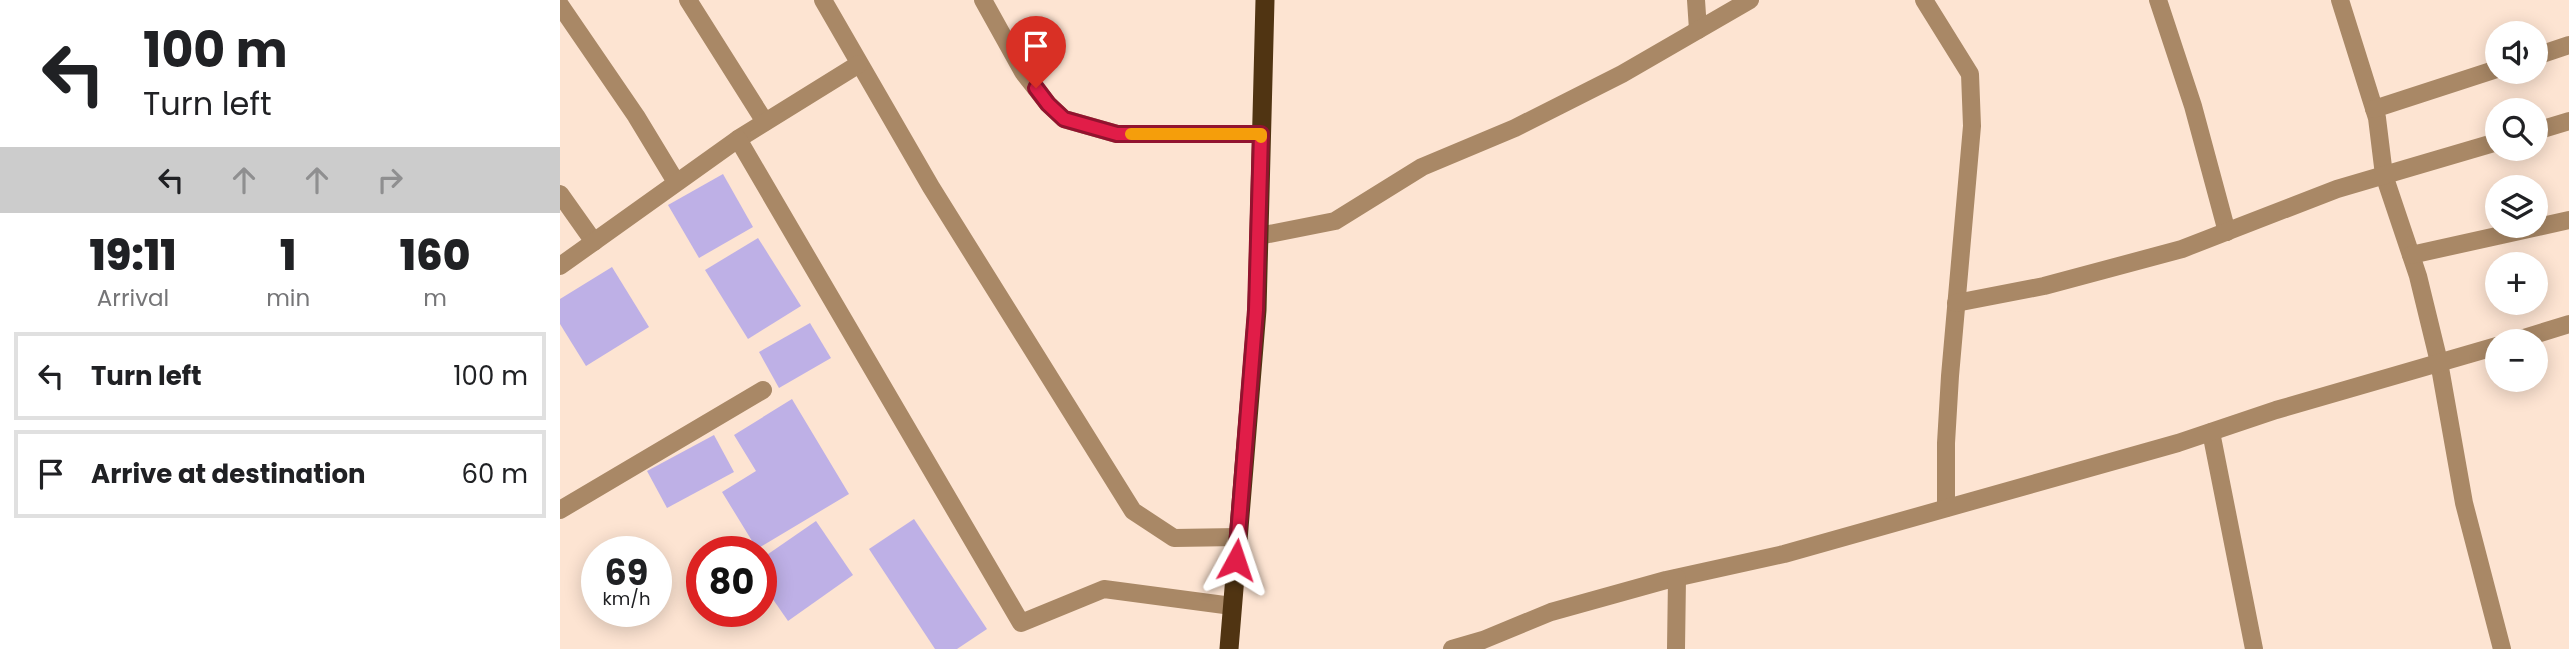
<!DOCTYPE html>
<html lang="en">
<head>
<meta charset="utf-8">
<style>
	body { margin:0; font-family:Poppins,sans-serif; background:#f6f6f6; color:#202124; height:100vh; display:flex; flex-direction:column; font-size:26px; white-space:nowrap }
	* { box-sizing:border-box; margin:0 }
	p { font-size:23px; color:#757577 }
	.icon { flex:none; width:38px; height:38px; fill:none; stroke:currentColor; stroke-width:2; stroke-linecap:round; stroke-linejoin:round }
	.map { position:relative; flex:1; overflow:hidden }
	.side { display:flex; flex-direction:column; background:#fff; width:560px }
	.side>* { flex:none }
	.banner { background:#fff; color:#202124; overflow:hidden }
	.buttons { position:absolute; left:1925px; top:21px; display:grid; gap:14px }
	.buttons a { display:grid; place-items:center; width:63px; height:63px; border-radius:50%; background:#fff; box-shadow:0 4px 18px #0003; font-size:35px }
	.speed { position:absolute; left:21px; top:536px; display:flex; gap:14px; font-size:35px; font-weight:700; text-align:center }
	.speed>* { display:grid; place-content:center; width:91px; height:91px; border-radius:50%; background:#fff; box-shadow:0 4px 18px #0003; line-height:1 }
	.speed small { font-size:18px; font-weight:400 }
	.speed .limit { border:10px solid #d22; background:#fff; color:#111 }
	.pin { position:absolute; display:grid; place-items:center; width:60px; height:60px; color:#fff; margin:-72px -30px; border-radius:50% 50% 50% 0; rotate:-45deg; box-shadow:0 0 7px #0007 }
	.pin .icon { rotate:45deg }
	.me { position:absolute; width:77px; margin:-38px; rotate:5deg; stroke-linejoin:round; filter:drop-shadow(0 0 5px #0008) }
	.turn { display:flex; align-items:center; gap:24px; height:147px; padding:0 28px; font-size:32px }
	.turn .icon { width:91px; height:91px; stroke-width:2.5 }
	.turn b { display:block; font-size:49px; line-height:60px }
	.lanes { display:flex; align-items:center; height:66px; padding:0 28px; background:#0003; justify-content:center; gap:35px; direction:ltr }
	.lanes .off { opacity:.35 }
	.eta { display:flex; justify-content:space-evenly; align-items:center; height:119px; text-align:center }
	.eta b { font-size:42px; font-weight:800; line-height:49px }
	ul { padding:0; list-style:none }
	li { display:flex; align-items:center; gap:21px; height:88px; margin:0 14px 10px; padding:0 14px; border:4px solid #e0e0e0; border-radius:0px }
	li div { flex:1 }
	li b { display:block; font-size:26px }
	li em { font-style:normal }
	main { display:flex; flex:1; min-height:0 }
	.map>svg:first-child { display:block }
</style>
</head>
<body>
<main>
<section class="side">
<div class="banner">
<div class="turn"><svg class="icon" aria-label="left" viewBox="0 0 24 24"><path d="M17 20v-9H6M10 6l-5 5 5 5"/></svg><div><b>100 m</b>Turn left</div></div>
<div class="lanes"><svg class="icon" aria-label="left" viewBox="0 0 24 24"><path d="M17 20v-9H6M10 6l-5 5 5 5"/></svg><svg class="icon off" aria-label="ahead" viewBox="0 0 24 24"><path d="M12 20V5M6 11l6-6 6 6"/></svg><svg class="icon off" aria-label="ahead" viewBox="0 0 24 24"><path d="M12 20V5M6 11l6-6 6 6"/></svg><svg class="icon off" aria-label="right" viewBox="0 0 24 24"><path d="M7 20v-9h11M14 6l5 5-5 5"/></svg></div>
</div>
<div class="eta">
<div><b>19:11</b><p>Arrival</p></div>
<div><b>1</b><p>min</p></div>
<div><b>160</b><p>m</p></div>
</div>
<ul>
<li><svg class="icon" aria-label="left" viewBox="0 0 24 24"><path d="M17 20v-9H6M10 6l-5 5 5 5"/></svg><div><b>Turn left</b></div><em>100 m</em></li>
<li><svg class="icon" aria-label="arrive" viewBox="0 0 24 24"><path d="M6 21V4h12l-3 4 3 4H6"/></svg><div><b>Arrive at destination</b></div><em>60 m</em></li>
</ul>
</section>
<div class="map">
<svg width="2009" height="649" viewBox="0 0 2009 649">
	<rect width="100%" height="100%" fill="#fde4d2"/>
	<g fill="#beb0e6">
		<polygon points="163,174 193,227 139,258 108,205"/>
		<polygon points="198,238 241,306 188,339 145,270"/>
		<polygon points="52,267 89,327 26,366 0,324 0,299"/>
		<polygon points="250,323 271,358 219,388 199,352"/>
		<polygon points="232,399 289,494 197,549 162,492 196,471 174,435"/>
		<polygon points="154,435 174,472 107,508 87,471"/>
		<polygon points="354,519 427,629 397,649 375,649 309,549"/>
		<polygon points="256,521 293,575 228,621 201,582 201,559"/>
	</g>
	<g fill="none" stroke-linecap="round" stroke-linejoin="round">
		<g stroke="#a98866" stroke-width="18">
			<polyline points="128,0 205,122"/>
			<polyline points="263,0 371,187 573,511 614,538 678,537"/>
			<polyline points="423,0 463,72 488,104 504,119 557,134 701,134"/>
			<polyline points="1136,0 1138,30"/>
			<polyline points="1364,0 1410,74 1412,126 1390,376 1386,443 1386,508"/>
			<polyline points="1598,0 1633,106 1667,232"/>
			<polyline points="1780,0 1817,118 1824,175 1858,276 1879,362 1904,503 1942,649"/>
			<polyline points="0,5 76,116 116,182"/>
			<polyline points="1976,56 2009,45"/>
			<polyline points="1814,109 1937,69"/>
			<polyline points="1976,131 2009,121"/>
			<polyline points="178,139 299,64"/>
			<polyline points="0,194 34,242"/>
			<polyline points="699,236 775,221 862,167 955,128 1062,74 1190,0"/>
			<polyline points="1851,255 2009,220"/>
			<polyline points="0,266 178,139 461,623 544,589 672,606"/>
			<polyline points="1396,303 1484,286 1622,249 1777,189 1937,142"/>
			<polyline points="1954,341 2009,324"/>
			<polyline points="1651,432 1694,649"/>
			<polyline points="0,510 203,390"/>
			<polyline points="892,649 923,640 991,612 1106,580 1224,554 1618,443 1716,410 1937,346"/>
			<polyline points="1116,649 1117,578"/>
		</g>
		<polyline stroke="#503412" stroke-width="19" points="669,649 697,310 705,0"/>
	</g>
	<g fill="none" stroke-linecap="round" stroke-linejoin="round">
		<defs>
			<polyline id="route" points="476,88 488,104 504,119 557,134 701,134 696,310 676,560"/>
		</defs>
		<use href="#route" stroke="#92132f" stroke-width="18"/>
		<use href="#route" stroke="#e11d48" stroke-width="12"/>
		<polyline stroke="#f59e0b" stroke-width="12" points="571,134 701,134 701,137"/>
	</g>
</svg>
<div class="buttons">
<a><svg class="icon" aria-label="sound" viewBox="0 0 24 24"><path d="M4 9h4l5-4v14l-5-4H4zM17 9q2 3 0 6"/></svg></a>
<a><svg class="icon" aria-label="search" viewBox="0 0 24 24"><circle cx="10" cy="10" r="6"/><path d="M15 15l6 6"/></svg></a>
<a><svg class="icon" aria-label="layers" viewBox="0 0 24 24"><path d="M12 4l9 5-9 5-9-5zM3 14l9 5 9-5"/></svg></a>
<a>+</a>
<a>−</a>
</div>
<div class="speed"><div>69<small>km/h</small></div><div class="limit">80</div></div>
<div class="pin" style="left:476px;top:88px;background:#d93025"><svg class="icon" aria-label="arrive" viewBox="0 0 24 24"><path d="M6 21V4h12l-3 4 3 4H6"/></svg></div>
<svg class="me" style="left:676px;top:560px" viewBox="-20 -20 40 40"><path d="M0-17L14 15 0 8-14 15z" fill="#e11d48" stroke="#fff" stroke-width="4"/></svg>
</div>
</main>
</body>
</html>
